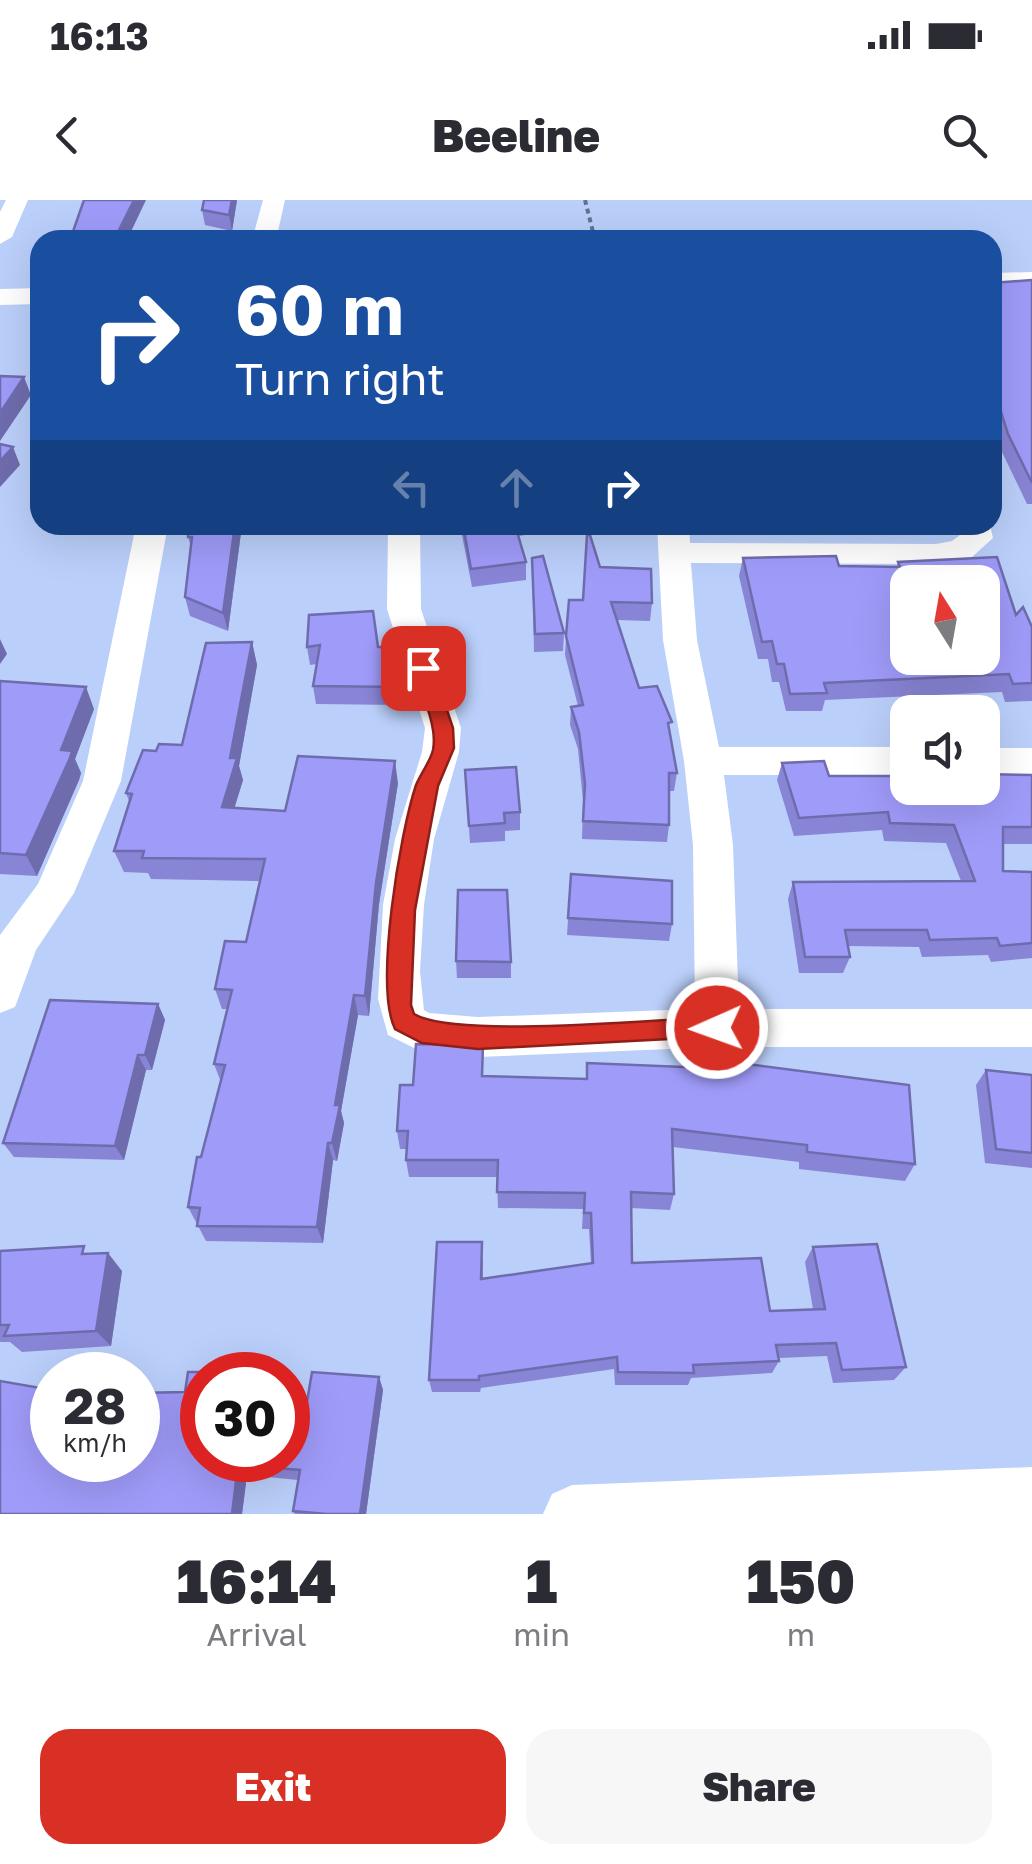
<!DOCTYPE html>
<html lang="en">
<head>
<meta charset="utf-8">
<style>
	body { margin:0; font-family:"Golos Text",sans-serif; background:#f7f7f7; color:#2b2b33; height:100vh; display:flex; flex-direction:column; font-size:38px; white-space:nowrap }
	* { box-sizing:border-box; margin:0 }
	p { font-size:32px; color:#7c7c81 }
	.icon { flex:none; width:55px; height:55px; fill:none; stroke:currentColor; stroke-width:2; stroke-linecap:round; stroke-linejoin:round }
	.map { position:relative; height:1314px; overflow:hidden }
	.sheet { display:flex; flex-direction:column; background:#fff; flex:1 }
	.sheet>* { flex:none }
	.hud { position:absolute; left:30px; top:30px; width:972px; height:305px; border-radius:30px; box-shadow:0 10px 40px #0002; background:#1a4fa0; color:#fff; overflow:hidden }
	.needle { width:65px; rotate:349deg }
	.fabs { position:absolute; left:890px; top:365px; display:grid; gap:20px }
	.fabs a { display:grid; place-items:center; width:110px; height:110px; border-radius:20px; background:#fff; box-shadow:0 10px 40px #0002; font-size:50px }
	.speed { position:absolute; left:30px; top:1152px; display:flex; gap:20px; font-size:50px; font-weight:700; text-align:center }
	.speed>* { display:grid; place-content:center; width:130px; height:130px; border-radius:50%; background:#fff; box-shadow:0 10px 40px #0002; line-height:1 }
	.speed small { font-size:25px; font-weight:400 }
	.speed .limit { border:15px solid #d22; background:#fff; color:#111 }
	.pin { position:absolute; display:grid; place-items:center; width:85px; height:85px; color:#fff; margin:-42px; border-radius:20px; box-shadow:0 5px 15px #0006 }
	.me { position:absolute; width:110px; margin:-55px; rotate:268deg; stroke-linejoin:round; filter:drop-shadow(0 0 8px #0008) }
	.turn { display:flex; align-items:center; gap:35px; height:210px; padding:0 40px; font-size:45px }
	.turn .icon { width:130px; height:130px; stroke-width:2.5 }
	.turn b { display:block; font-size:70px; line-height:85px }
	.lanes { display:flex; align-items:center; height:95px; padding:0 40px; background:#0003; justify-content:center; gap:50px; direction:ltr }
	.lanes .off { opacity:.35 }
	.eta { display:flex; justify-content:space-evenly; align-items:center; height:170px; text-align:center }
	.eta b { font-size:60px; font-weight:800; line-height:70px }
	.action { display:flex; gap:20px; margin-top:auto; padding:20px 40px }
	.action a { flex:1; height:115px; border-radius:30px; background:#d93025; color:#fff; font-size:40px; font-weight:800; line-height:115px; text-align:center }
	.action a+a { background:#f7f7f7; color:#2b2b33 }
	.status { display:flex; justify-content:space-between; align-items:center; height:70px; padding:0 50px; background:#fff; direction:ltr }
	.status svg { height:28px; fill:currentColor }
	header { display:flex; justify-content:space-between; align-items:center; height:130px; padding:0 40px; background:#fff; font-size:45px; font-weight:800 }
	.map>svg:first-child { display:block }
</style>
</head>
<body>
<div class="status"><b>16:13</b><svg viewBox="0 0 49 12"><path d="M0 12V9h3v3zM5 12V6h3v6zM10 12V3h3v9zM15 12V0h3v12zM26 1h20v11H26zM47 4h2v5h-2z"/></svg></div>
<header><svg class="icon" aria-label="back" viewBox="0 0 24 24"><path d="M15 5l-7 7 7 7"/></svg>Beeline<svg class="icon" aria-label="search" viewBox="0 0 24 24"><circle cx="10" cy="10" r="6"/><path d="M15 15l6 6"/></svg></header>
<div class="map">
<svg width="1032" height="1314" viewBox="0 0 1032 1314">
	<rect width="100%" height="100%" fill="#bacffa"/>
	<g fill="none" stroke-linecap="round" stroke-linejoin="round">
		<polyline stroke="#617193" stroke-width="4" stroke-dasharray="5 4" stroke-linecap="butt" points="585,0 595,40"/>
		<g fill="#fff" fill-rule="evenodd">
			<polygon points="6,0 28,0 12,37 0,44 0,12"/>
			<polygon points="263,0 285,0 276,40 252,40"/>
			<polygon points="1032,72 1032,86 992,87 992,73"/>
			<polygon points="40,88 40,104 0,105 0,89"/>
			<polygon points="136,325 168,325 121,581 74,693 36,750 15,807 0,813 0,735 38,684 83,581"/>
			<polygon points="388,325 420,325 421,409 461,528 459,552 434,639 424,705 420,771 424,810 429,813 478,817 695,809 693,645 684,561 663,440 657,325 689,325 690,343 936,344 952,341 960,335 958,325 990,325 993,338 972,357 936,364 691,363 697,440 719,547 908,547 908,575 724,575 733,645 739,809 1032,809 1032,847 717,847 478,857 422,852 388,835 378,799 383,705 395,639 422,552 425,528 387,409"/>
			<rect x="982" y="548" width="50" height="28"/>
			<polygon points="1032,1267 1032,1314 543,1314 552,1294 572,1285"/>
		</g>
	</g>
	<g fill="#8985d6">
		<polygon points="237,0 232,31 205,25 202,10"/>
		<polygon points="1032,80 1032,304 1027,304 1002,252 992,221 992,83"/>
		<polygon points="242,325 228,431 190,416 185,397 191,347 188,337"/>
		<polygon points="460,325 531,325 531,334 519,336 526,362 526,380 472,387"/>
		<polygon points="577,325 647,325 646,335 577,332"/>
		<polygon points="532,358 564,433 563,451 534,452"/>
		<polygon points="743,358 839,366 897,367 898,362 1016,415 1032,427 1032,501 1005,502 1002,492 825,500 822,511 786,511 779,482 772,482 768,459 758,459 739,376"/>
		<polygon points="600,367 652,403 650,421 617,420 639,488 670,533 677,573 674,591 669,591 669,625 667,642 582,639 583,601 578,549 570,525 571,507 578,506 565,455 566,436"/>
		<polygon points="309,415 378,447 403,460 405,478 402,505 316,504 313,486 317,464 310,465 307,447"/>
		<polygon points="252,442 257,465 239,566 243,580 234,608 285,611 398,583 379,704 369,816 358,815 341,911 344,923 337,961 333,960 323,1043 206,1041 188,1007 221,882 214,864 227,809 222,809 215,789 246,742 260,681 151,679 148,673 124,672 114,651 129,601 126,593 156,551 182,545"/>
		<polygon points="0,481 94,509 75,559 81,573 79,580 37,676 0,674"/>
		<polygon points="782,563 829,576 1032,575 1032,644 1003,644 1003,671 1032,672 1032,758 991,762 988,755 922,757 919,747 848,746 850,757 843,773 799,773 788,699 793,682 961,681 946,643 884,641 882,630 794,636 777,580"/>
		<polygon points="465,570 520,612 520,630 505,631 505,641 470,643"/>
		<polygon points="571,674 672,724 669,741 567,735"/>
		<polygon points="456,761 511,762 511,778 457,778"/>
		<polygon points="158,804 165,820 152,870 146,870 124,960 14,957 3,943"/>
		<polygon points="708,859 915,964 905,981 799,969 799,962 673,947 674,994 670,1010 631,1008 632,1063 770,1111 813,1109 805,1062 813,1047 906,1167 894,1180 833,1183 827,1156 779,1158 779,1161 772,1173 691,1178 688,1185 615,1185 614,1169 481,1188 480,1192 432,1192 429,1180 483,1057 483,1078 591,1063 589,1029 582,1029 583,1009 498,1008 497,977 409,977 406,960 407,949 400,949 397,931 413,885 586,879 587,863 706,868"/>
		<polygon points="986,870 1032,875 1032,968 985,963 976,885"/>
		<polygon points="0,1051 90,1054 122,1071 111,1146 22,1152 10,1142 0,1142"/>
		<polygon points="188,1172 249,1172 251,1175 202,1175 202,1260 288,1260 288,1242 300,1243 312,1172 379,1177 383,1190 366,1314 295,1314 293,1311 298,1280 247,1275 242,1314 0,1314 0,1181 52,1190 52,1260 138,1260 138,1193 185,1192"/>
	</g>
	<g fill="#6f6cae">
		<polygon points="134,0 146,0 127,40 114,40"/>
		<polygon points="232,0 237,0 232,31 229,15"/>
		<polygon points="24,177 31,195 0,241 0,213"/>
		<polygon points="13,247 20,265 0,287 0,261"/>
		<polygon points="235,325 242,325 228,431 223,413"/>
		<polygon points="0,439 7,454 0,464"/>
		<polygon points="252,442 257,465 239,566 243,580 228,629 222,607"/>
		<polygon points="403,460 405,478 402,505 400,487"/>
		<polygon points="86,487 94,509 75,559 81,573 79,580 37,676 26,655 61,550"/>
		<polygon points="395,561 398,583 379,704 369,816 365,796 376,683"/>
		<polygon points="354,795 358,815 341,911 344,923 337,961 332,943 335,905"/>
		<polygon points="158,804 165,820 152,870 145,855"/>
		<polygon points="138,855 146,870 124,960 115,946"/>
		<polygon points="328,943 333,960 323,1043 317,1027"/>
		<polygon points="108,1053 122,1071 111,1146 96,1131"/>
		<polygon points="379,1177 383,1190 366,1314 360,1314"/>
		<polygon points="238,1265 247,1275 242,1314 232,1314"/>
	</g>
	<g fill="#9f9bf9" stroke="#6f6cae" stroke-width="2.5" fill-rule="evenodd">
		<polygon points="84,0 134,0 114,40 70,40"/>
		<polygon points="204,0 232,0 229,15 202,10"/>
		<polygon points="1032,80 1032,283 1008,234 992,183 992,83"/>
		<polygon points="0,176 24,177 0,213"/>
		<polygon points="0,244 13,247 0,261"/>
		<polygon points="188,325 235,325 223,413 185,397 192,337 188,337"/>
		<polygon points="463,325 515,325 526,362 471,369"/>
		<polygon points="587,335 590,335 600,367 651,369 652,403 611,402 639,488 657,486 672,522 668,523 677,573 669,573 669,625 583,621 585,584 579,532 571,507 583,505 566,436 569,400 583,400"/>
		<polygon points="543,356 564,433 535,434 532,358"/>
		<path d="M836,356L839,366L900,367L898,362L997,357L1016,415L1023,407L1032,427V483L1013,484L1009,474L824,483L827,493L790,494L784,464H777L772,441L762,442L743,358ZM908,382H982V458H908Z"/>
		<polygon points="373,411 378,447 399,447 403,460 400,487 313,486 320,445 307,447 309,415"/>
		<polygon points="252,442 230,558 237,558 222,607 285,611 298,556 395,561 376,683 365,796 354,795 335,905 340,905 332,943 328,943 317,1027 197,1026 200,1008 188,1007 197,957 201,957 225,865 214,864 232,790 215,789 225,741 246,742 265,659 142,658 144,651 114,651 132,594 126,593 143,550 156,551 159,544 182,545 206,443"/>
		<polygon points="0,481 86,487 61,550 72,551 70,558 26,655 0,653"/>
		<polygon points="824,561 829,576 908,576 908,588 982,588 982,574 1032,575 1032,627 1003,627 1003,671 1032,672 1032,743 1000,746 997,738 930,740 927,730 845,730 850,757 805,757 793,682 975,681 954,625 890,623 888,612 799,618 782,563"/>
		<polygon points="516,567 520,612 504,613 505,623 469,626 465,570"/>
		<polygon points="571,674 672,681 672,724 568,718"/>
		<polygon points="458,690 507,690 511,762 456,761"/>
		<polygon points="50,800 158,804 145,855 138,855 115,946 3,943"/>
		<polygon points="416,844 483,845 482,876 587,879 587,863 708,868 708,859 909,885 915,964 807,952 807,945 672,929 674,994 631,992 632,1063 761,1058 770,1111 825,1109 813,1047 877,1044 906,1167 842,1170 836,1143 776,1145 779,1161 693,1165 694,1173 618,1172 617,1157 479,1176 479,1180 429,1180 437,1042 482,1042 481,1079 593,1063 591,1013 584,1013 585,993 497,992 498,960 406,960 408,931 397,931 400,885 413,885"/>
		<polygon points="986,870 1032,875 1032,953 996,949"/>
		<polygon points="84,1046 82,1054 108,1053 96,1131 4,1136 9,1125 0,1125 0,1051"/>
		<polygon points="188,1172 249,1172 249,1175 202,1175 202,1260 288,1260 288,1242 300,1243 312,1172 379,1177 360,1314 327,1314 293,1311 300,1270 238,1265 232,1314 0,1314 0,1181 52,1190 52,1260 138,1260 138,1193 185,1192"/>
	</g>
	<path fill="#d93025" stroke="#8d1f18" stroke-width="2.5" d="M423,461L433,468L453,528L454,548L438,586L415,710L411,805L414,814C456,839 658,819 717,817L726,820L730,828L726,836L478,849L422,843L395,829C374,786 400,633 416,585C421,573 430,562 433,550C438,525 420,491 413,468Z"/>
</svg>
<div class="fabs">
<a><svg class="needle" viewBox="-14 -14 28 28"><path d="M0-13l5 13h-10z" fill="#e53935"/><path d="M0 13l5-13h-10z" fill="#7c7c81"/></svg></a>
<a><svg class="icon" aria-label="sound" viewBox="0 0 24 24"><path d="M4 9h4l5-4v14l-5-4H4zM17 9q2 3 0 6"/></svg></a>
</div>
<div class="speed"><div>28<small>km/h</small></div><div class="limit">30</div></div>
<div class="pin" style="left:423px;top:468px;background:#d93025"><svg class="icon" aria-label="arrive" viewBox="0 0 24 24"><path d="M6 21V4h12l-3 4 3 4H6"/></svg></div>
<svg class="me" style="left:717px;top:828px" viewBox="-20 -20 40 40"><circle r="17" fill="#d93025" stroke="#fff" stroke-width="3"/><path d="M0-11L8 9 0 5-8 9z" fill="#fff"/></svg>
<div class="hud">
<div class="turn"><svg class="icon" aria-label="right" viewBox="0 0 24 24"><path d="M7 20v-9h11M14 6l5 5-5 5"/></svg><div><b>60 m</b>Turn right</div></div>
<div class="lanes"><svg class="icon off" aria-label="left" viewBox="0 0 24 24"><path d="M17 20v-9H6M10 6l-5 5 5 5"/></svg><svg class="icon off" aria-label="ahead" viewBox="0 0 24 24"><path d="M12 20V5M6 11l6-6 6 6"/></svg><svg class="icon" aria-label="right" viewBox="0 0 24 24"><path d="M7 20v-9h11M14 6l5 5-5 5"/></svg></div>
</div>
</div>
<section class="sheet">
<div class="eta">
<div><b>16:14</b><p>Arrival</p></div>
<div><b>1</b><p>min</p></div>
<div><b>150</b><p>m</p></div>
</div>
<div class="action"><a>Exit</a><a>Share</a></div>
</section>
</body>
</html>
